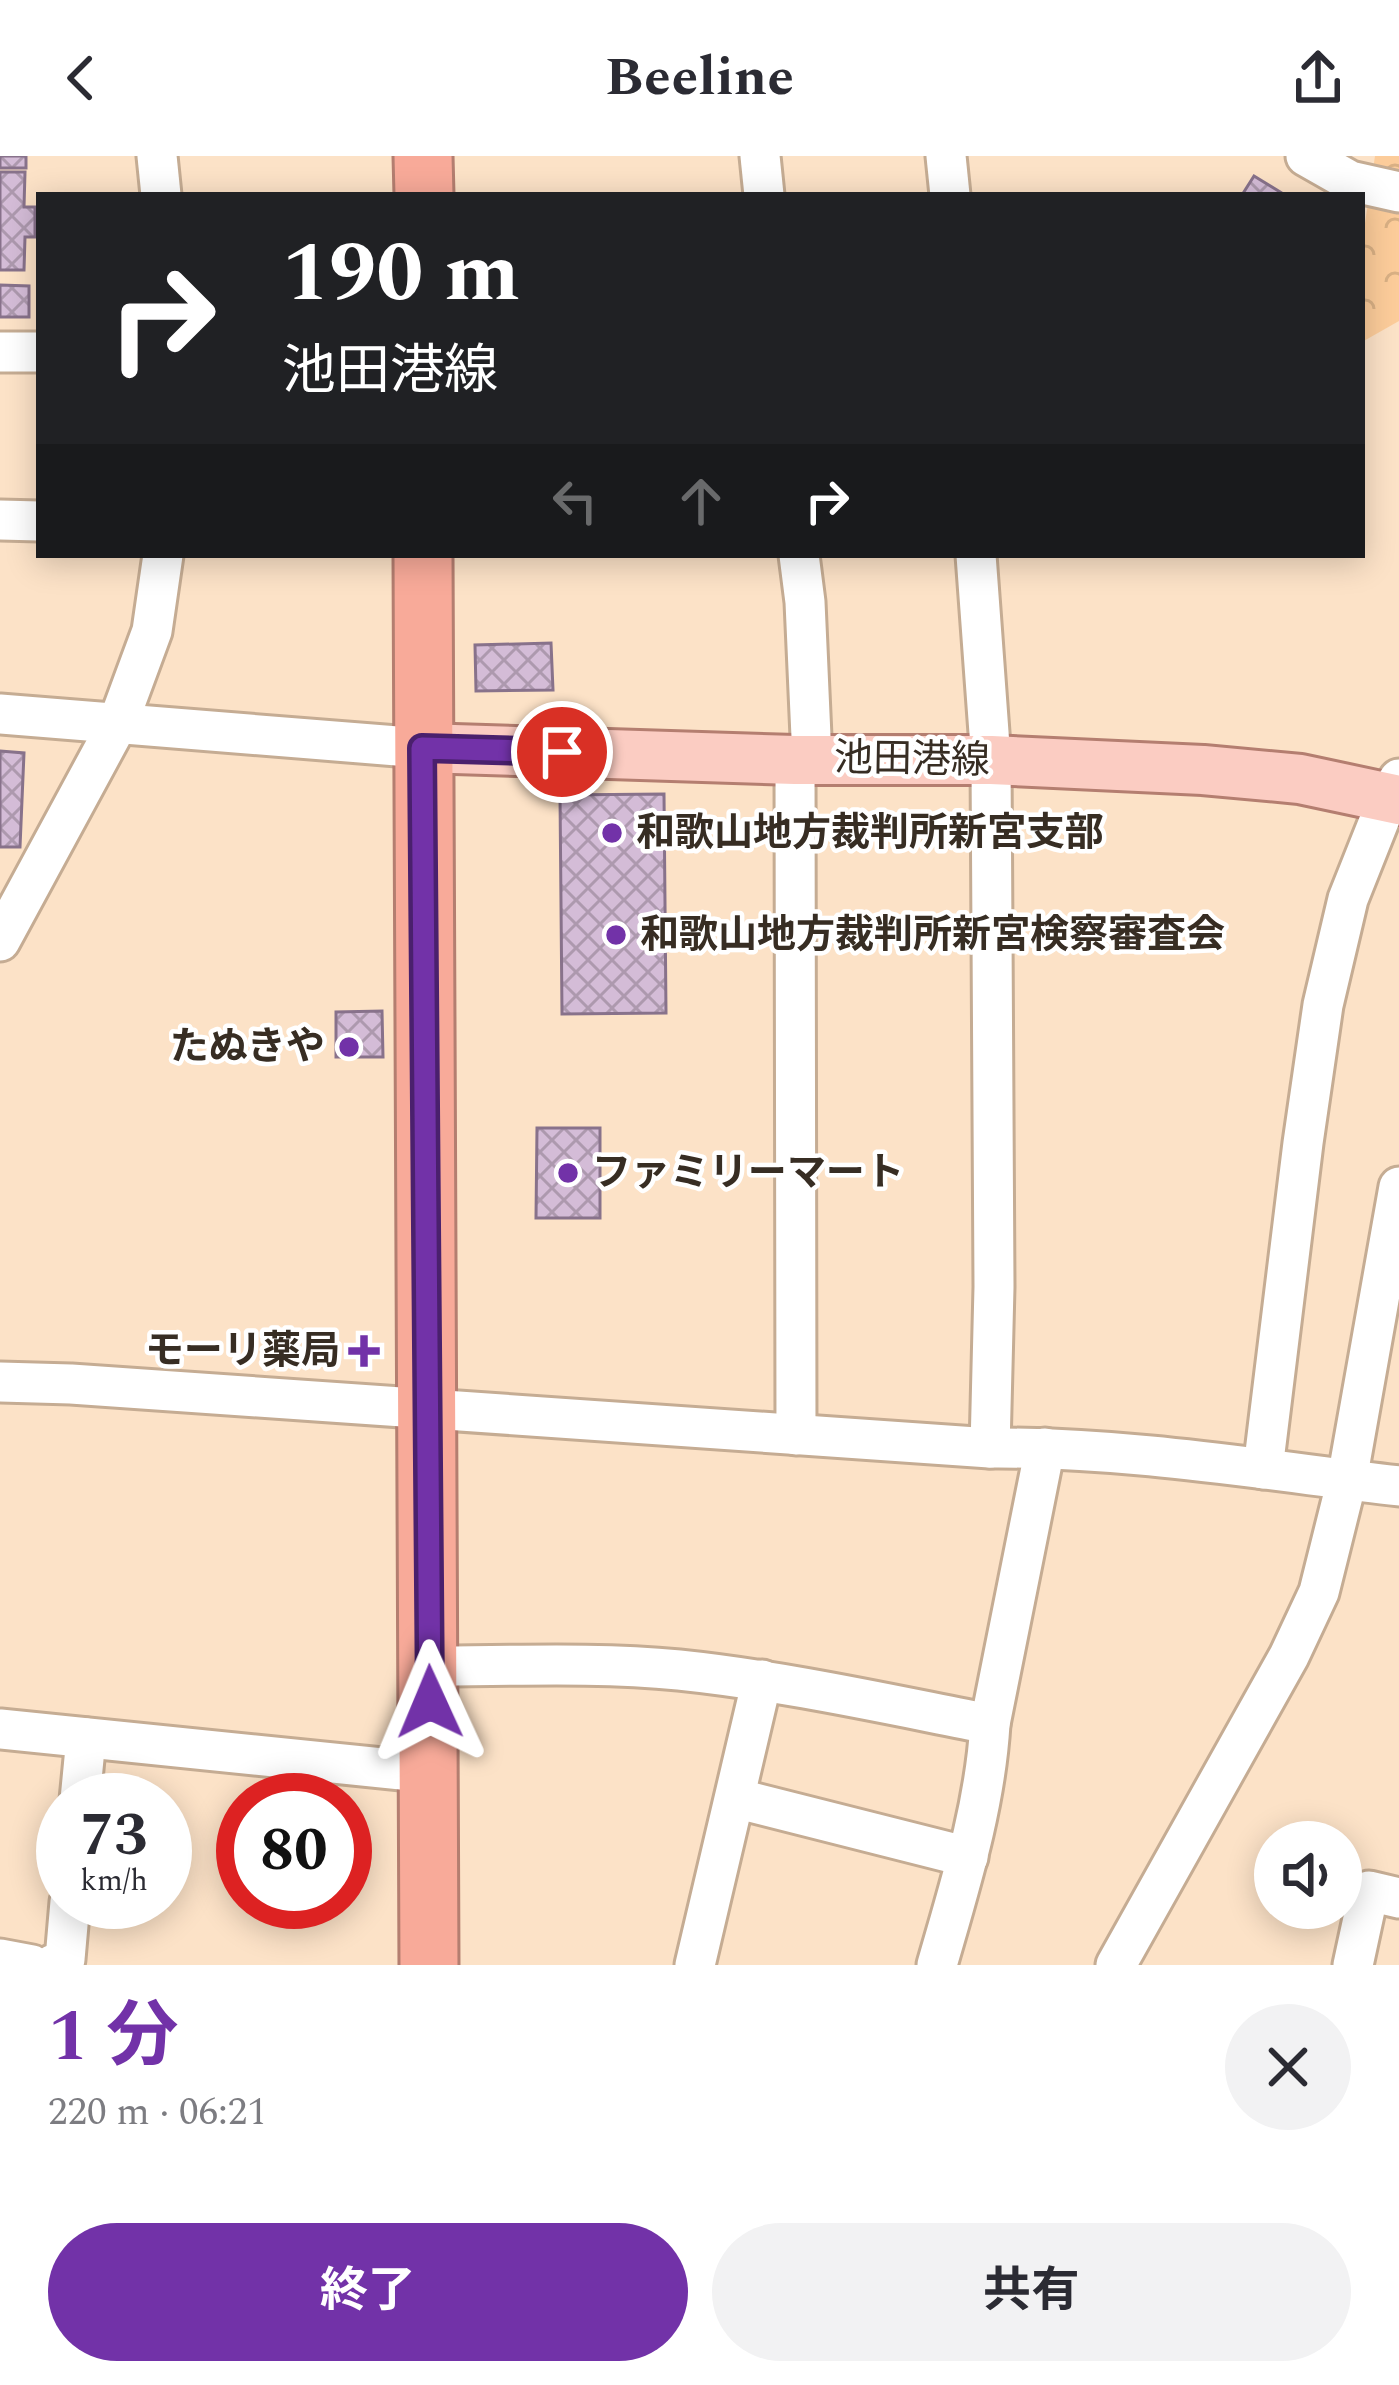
<!DOCTYPE html>
<html lang="ja">
<head>
<meta charset="utf-8">
<style>
	body { margin:0; font-family:Spectral,"Noto Sans JP",serif; background:#f2f2f3; color:#2b2b33; height:100vh; display:flex; flex-direction:column; font-size:45px; white-space:nowrap }
	* { box-sizing:border-box; margin:0 }
	p { font-size:39px; color:#7c7c81 }
	.icon { flex:none; width:66px; height:66px; fill:none; stroke:currentColor; stroke-width:2; stroke-linecap:round; stroke-linejoin:round }
	.map { position:relative; height:1809px; overflow:hidden }
	.side { display:flex; flex-direction:column; background:#fff; flex:1 }
	.side>* { flex:none }
	.banner { position:absolute; left:36px; top:36px; width:1329px; height:366px; border-radius:0px; box-shadow:0 6px 30px #0003; background:#202124; color:#fff; overflow:hidden }
	.fabs { position:absolute; left:1254px; top:1665px; display:grid; gap:24px }
	.fabs a { display:grid; place-items:center; width:108px; height:108px; border-radius:50%; background:#fff; box-shadow:0 6px 30px #0003; font-size:60px }
	.speed { position:absolute; left:36px; top:1617px; display:flex; gap:24px; font-size:60px; font-weight:700; text-align:center }
	.speed>* { display:grid; place-content:center; width:156px; height:156px; border-radius:50%; background:#fff; box-shadow:0 6px 30px #0003; line-height:1 }
	.speed small { font-size:30px; font-weight:400 }
	.speed .limit { border:18px solid #d22; background:#fff; color:#111 }
	.pin { position:absolute; display:grid; place-items:center; width:102px; height:102px; color:#fff; margin:-51px; border:6px solid #fff; border-radius:50%; box-shadow:0 3px 12px #0007 }
	.me { position:absolute; width:132px; margin:-66px; rotate:359deg; stroke-linejoin:round; filter:drop-shadow(0 0 9px #0008) }
	.turn { display:flex; align-items:center; gap:42px; height:252px; padding:0 48px; font-size:54px }
	.turn .icon { width:156px; height:156px; stroke-width:2.5 }
	.turn b { display:block; font-size:84px; line-height:102px }
	.lanes { display:flex; align-items:center; height:114px; padding:0 48px; background:#0003; justify-content:center; gap:60px; direction:ltr }
	.lanes .off { opacity:.35 }
	.round { display:grid; place-items:center; flex:none; width:126px; height:126px; border-radius:63px; background:#f2f2f3 }
	.summary { display:flex; align-items:center; justify-content:space-between; height:204px; padding:0 48px }
	h1 { font-size:72px; font-weight:700; line-height:90px; color:#7232a8 }
	.cta { display:flex; gap:24px; margin-top:auto; padding:24px 48px }
	.cta a { flex:1; height:138px; border-radius:72px; background:#7232a8; color:#fff; font-size:48px; font-weight:700; line-height:138px; text-align:center }
	.cta a+a { background:#f2f2f3; color:#2b2b33 }
	header { display:flex; justify-content:space-between; align-items:center; height:156px; padding:0 48px; background:#fff; font-size:54px; font-weight:700 }
	.map>svg:first-child { display:block }
</style>
</head>
<body>
<header><svg class="icon" aria-label="back" viewBox="0 0 24 24"><path d="M15 5l-7 7 7 7"/></svg>Beeline<svg class="icon" aria-label="share" viewBox="0 0 24 24"><path d="M12 15V3M7 8l5-5 5 5M5 13v7h14v-7"/></svg></header>
<div class="map">
<svg width="1399" height="1809" viewBox="0 0 1399 1809">
	<defs>
		<pattern id="forest-crowns" width="20" height="18" patternUnits="userSpaceOnUse" patternTransform="scale(3)"><rect width="20" height="18" fill="#fccc9a"/><path d="M2 6a3 3 0 1 1 6 0M12 15a3 3 0 1 1 6 0" fill="none" stroke="#d9b084"/></pattern>
		<pattern id="building-cross-hatch" width="8" height="8" patternUnits="userSpaceOnUse" patternTransform="scale(3)"><rect width="8" height="8" fill="#d4bcd7"/><path d="M0 0l8 8M0 8l8-8" fill="none" stroke="#ad99ae"/></pattern>
	</defs>
	<rect width="100%" height="100%" fill="#fce2c7"/>
	<polygon fill="url(#forest-crowns)" points="1375,0 1399,0 1399,165 1362,186 1362,87"/>
	<g fill="url(#building-cross-hatch)" stroke="#88728b" stroke-width="3">
		<rect x="0" y="0" width="26" height="12"/>
		<polygon points="0,16 25,16 24,51 35,51 35,81 25,81 24,114 0,114"/>
		<polygon points="1254,20 1285,39 1242,39"/>
		<polygon points="0,129 29,130 29,161 0,161"/>
		<polygon points="551,487 553,534 476,535 475,489"/>
		<polygon points="0,595 24,597 20,691 0,691"/>
		<polygon points="664,638 666,857 562,858 560,639"/>
		<polygon points="382,855 383,901 336,901 336,856"/>
		<polygon points="537,972 600,972 600,1062 536,1062"/>
	</g>
	<g fill="none" stroke-linecap="round" stroke-linejoin="round">
		<defs>
			<g id="minor">
				<polyline points="157,0 161,39"/>
				<polyline points="760,0 764,39"/>
				<polyline points="946,0 950,39"/>
				<polyline points="1306,0 1350,25 1399,36"/>
				<polyline points="0,196 39,196"/>
				<polyline points="0,364 39,365"/>
				<polyline points="799,399 805,446 812,603"/>
				<polyline points="976,399 991,604 994,1131 990,1292"/>
				<polyline points="0,558 422,592"/>
				<polyline points="795,604 796,1279"/>
				<polyline points="0,785 118,567 152,475 163,399"/>
				<path d="M0,1226L71,1228L990,1292C1127,1291 1264,1314 1399,1330"/>
				<polyline points="1263,1313 1303,987 1323,849 1348,743 1389,640 1399,623"/>
				<path d="M429,1510C512,1510 596,1506 679,1514C784,1525 887,1548 990,1568"/>
				<polyline points="0,1573 431,1617"/>
				<polyline points="735,1642 968,1701"/>
				<polyline points="80,1644 86,1582"/>
				<polyline points="0,1803 32,1809"/>
				<polyline points="52,1809 65,1803 70,1746"/>
				<polyline points="695,1809 762,1524"/>
				<path d="M937,1809C960,1729 985,1651 990,1568L1045,1292"/>
				<polyline points="1116,1809 1289,1500 1319,1436 1347,1324 1399,1031"/>
				<polyline points="1353,1809 1369,1735 1399,1742"/>
			</g>
			<polyline id="major" points="422,592 795,604 991,604 1203,614 1300,623 1399,644"/>
			<g id="highway">
				<polyline points="423,0 424,39"/>
				<polyline points="423,399 429,1809"/>
			</g>
		</defs>
		<use href="#minor" stroke="#c5ac93" stroke-width="45"/>
		<use href="#major" stroke="#b47e70" stroke-width="54"/>
		<use href="#highway" stroke="#b47e70" stroke-width="63"/>
		<use href="#minor" stroke="#fff" stroke-width="39"/>
		<use href="#major" stroke="#fbccc2" stroke-width="48"/>
		<use href="#highway" stroke="#f8aa99" stroke-width="57"/>
	</g>
	<g fill="none" stroke-linecap="round" stroke-linejoin="round">
		<defs>
			<polyline id="route" points="430,1546 422,592 562,596"/>
		</defs>
		<use href="#route" stroke="#4a206d" stroke-width="30"/>
		<use href="#route" stroke="#7232a8" stroke-width="21"/>
	</g>
	<g fill="#7232a8" stroke="#fff" stroke-width="4.5">
		<circle cx="612" cy="677" r="12"/>
		<circle cx="616" cy="779" r="12"/>
		<circle cx="349" cy="891" r="12"/>
		<circle cx="568" cy="1017" r="12"/>
		<path d="M358 1177h12v12h12v12h-12v12h-12v-12h-12v-12h12z"/>
	</g>
	<g text-anchor="middle" dominant-baseline="central" stroke-width="9" stroke-linejoin="round" paint-order="stroke">
		<g font-size="39" fill="#372d23" stroke="#fff">
			<text transform="translate(912 604) rotate(1)">池田港線</text>
		</g>
		<g font-size="39" font-weight="bold" fill="#372d23" stroke="#fff" text-anchor="start">
			<text x="636" y="677">和歌山地方裁判所新宮支部</text>
			<text x="640" y="779">和歌山地方裁判所新宮検察審査会</text>
			<text x="325" y="891" text-anchor="end">たぬきや</text>
			<text x="592" y="1017">ファミリーマート</text>
			<text x="340" y="1195" text-anchor="end">モーリ薬局</text>
		</g>
	</g>
</svg>
<div class="fabs">
<a><svg class="icon" aria-label="sound" viewBox="0 0 24 24"><path d="M4 9h4l5-4v14l-5-4H4zM17 9q2 3 0 6"/></svg></a>
</div>
<div class="speed"><div>73<small>km/h</small></div><div class="limit">80</div></div>
<div class="pin" style="left:562px;top:596px;background:#d93025"><svg class="icon" aria-label="arrive" viewBox="0 0 24 24"><path d="M6 21V4h12l-3 4 3 4H6"/></svg></div>
<svg class="me" style="left:430px;top:1546px" viewBox="-20 -20 40 40"><path d="M0-17L14 15 0 8-14 15z" fill="#7232a8" stroke="#fff" stroke-width="4"/></svg>
<div class="banner">
<div class="turn"><svg class="icon" aria-label="right" viewBox="0 0 24 24"><path d="M7 20v-9h11M14 6l5 5-5 5"/></svg><div><b>190 m</b>池田港線</div></div>
<div class="lanes"><svg class="icon off" aria-label="left" viewBox="0 0 24 24"><path d="M17 20v-9H6M10 6l-5 5 5 5"/></svg><svg class="icon off" aria-label="ahead" viewBox="0 0 24 24"><path d="M12 20V5M6 11l6-6 6 6"/></svg><svg class="icon" aria-label="right" viewBox="0 0 24 24"><path d="M7 20v-9h11M14 6l5 5-5 5"/></svg></div>
</div>
</div>
<section class="side">
<div class="summary"><div><h1>1 分</h1><p>220 m · 06:21</p></div><a class="round"><svg class="icon" aria-label="close" viewBox="0 0 24 24"><path d="M6 6l12 12M18 6L6 18"/></svg></a></div>
<div class="cta"><a>終了</a><a>共有</a></div>
</section>
</body>
</html>
